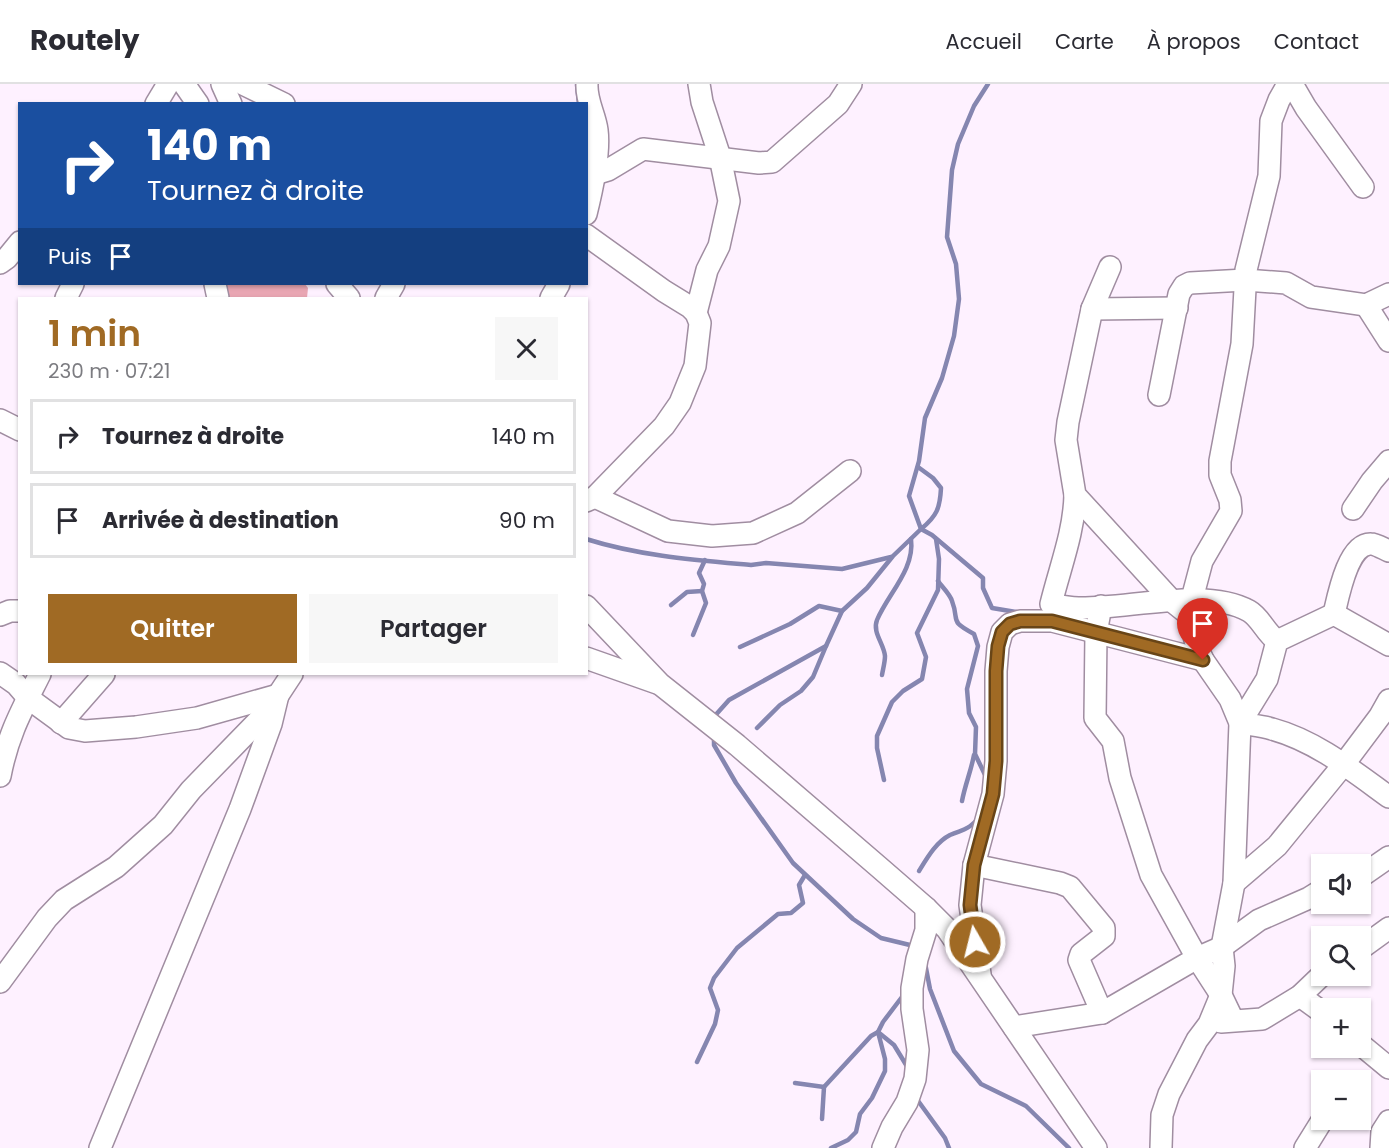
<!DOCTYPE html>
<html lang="fr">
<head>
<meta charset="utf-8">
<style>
	body { margin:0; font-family:Poppins,sans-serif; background:#f7f7f7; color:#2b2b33; height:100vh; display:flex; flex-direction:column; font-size:22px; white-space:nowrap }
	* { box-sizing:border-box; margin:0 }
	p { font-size:20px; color:#7c7c81 }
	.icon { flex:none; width:33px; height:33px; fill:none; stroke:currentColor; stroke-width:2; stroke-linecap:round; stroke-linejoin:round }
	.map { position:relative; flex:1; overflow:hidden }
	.details { position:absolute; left:18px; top:213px; width:570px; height:378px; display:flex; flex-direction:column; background:#fff; border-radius:0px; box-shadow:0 2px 4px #0004 }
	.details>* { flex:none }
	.top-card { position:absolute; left:18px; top:18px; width:570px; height:183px; border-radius:0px; box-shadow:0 2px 4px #0004; background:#1a4fa0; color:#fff; overflow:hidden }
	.fabs { position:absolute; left:1311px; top:770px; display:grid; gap:12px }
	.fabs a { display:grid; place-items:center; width:60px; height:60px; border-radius:0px; background:#fff; box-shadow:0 2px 4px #0004; font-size:30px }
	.pin { position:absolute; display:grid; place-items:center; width:51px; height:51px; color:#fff; margin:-62px -26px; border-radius:50% 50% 50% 0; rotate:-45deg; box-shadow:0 0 6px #0007 }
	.pin .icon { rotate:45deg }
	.me { position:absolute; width:66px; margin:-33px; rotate:352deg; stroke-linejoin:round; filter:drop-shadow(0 0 4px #0008) }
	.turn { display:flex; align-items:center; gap:21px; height:126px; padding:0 30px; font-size:27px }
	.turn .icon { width:78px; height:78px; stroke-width:2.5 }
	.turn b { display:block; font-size:42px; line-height:51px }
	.then { display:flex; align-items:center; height:57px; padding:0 30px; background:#0003; gap:12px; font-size:22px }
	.round { display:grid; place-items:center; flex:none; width:63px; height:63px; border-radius:0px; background:#f7f7f7 }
	.head { display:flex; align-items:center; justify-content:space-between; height:102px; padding:0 30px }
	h1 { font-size:36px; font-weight:600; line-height:45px; color:#a06a24 }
	.primary-button { display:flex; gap:12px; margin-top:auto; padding:12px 30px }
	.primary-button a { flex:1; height:69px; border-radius:0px; background:#a06a24; color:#fff; font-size:24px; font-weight:600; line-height:69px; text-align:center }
	.primary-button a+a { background:#f7f7f7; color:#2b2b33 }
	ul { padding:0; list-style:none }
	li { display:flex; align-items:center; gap:18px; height:75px; margin:0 12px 9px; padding:0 18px; border:3px solid #e1e1e2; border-radius:0px }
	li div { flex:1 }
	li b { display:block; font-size:22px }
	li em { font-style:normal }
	header { display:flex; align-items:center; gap:36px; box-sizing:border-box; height:84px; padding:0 30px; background:#fff; border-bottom:2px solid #e1e1e2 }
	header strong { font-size:28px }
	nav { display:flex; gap:33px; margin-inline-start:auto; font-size:21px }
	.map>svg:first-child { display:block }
</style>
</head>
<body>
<header>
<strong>Routely</strong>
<nav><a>Accueil</a><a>Carte</a><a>À propos</a><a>Contact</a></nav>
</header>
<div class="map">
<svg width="1389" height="1064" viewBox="0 0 1389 1064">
	<rect width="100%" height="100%" fill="#fef1ff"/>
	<polygon fill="#e9a6b3" points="216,200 305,200 308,204 307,214 222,214"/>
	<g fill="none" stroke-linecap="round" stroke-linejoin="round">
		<g stroke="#8586b0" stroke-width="4.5">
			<polyline points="577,1 579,20"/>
			<path d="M918,383L933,394L941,404C940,424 937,432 921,445L932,451L983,494V504L992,524L1016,528"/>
			<path d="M586,455C640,472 695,476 751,481L766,479L842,485L891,473"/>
			<path d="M938,497C942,503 950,510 952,517C960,538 948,536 974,550L978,562L967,605L969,629L976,643L975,670L987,695"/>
			<polyline points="671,521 687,508 702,507"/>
			<polyline points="693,551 706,519 702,507 704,500 699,489 705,476"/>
			<polyline points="740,563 790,540 819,522 842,527"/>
			<path d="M882,591C883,585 885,578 885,572C884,560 872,548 877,536C888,510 915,485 911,455"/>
			<polyline points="712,635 729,616 826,562 842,527 867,504 893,472 921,445 909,412 919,377 925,334 942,294 954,252 959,215 956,180 947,153 952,86 958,60 974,22 988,0"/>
			<polyline points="757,644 780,621 801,607 813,593 826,562"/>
			<polyline points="714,652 714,661 736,699 793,779 853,835 881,854 914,862"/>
			<polyline points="884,696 877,664 877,652 892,618 903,607 922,595 926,573 917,549 938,506 939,475 936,455"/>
			<path d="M962,717C965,701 971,687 974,671"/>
			<path d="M919,787C927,774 936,758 950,751C964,745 966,747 978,735"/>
			<polyline points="925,879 930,905 954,967 981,1000 1026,1022 1069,1064"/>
			<polyline points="697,978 715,940 718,926 710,904 714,894 737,864 778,830 791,829 803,819 799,801 805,791"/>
			<polyline points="795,999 824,1003 871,952 878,948 894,961 908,984"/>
			<polyline points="916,1014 945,1054 949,1064"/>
			<polyline points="822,1035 824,1003"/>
			<polyline points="831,1064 848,1056 856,1048 860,1030 872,1014 885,987 885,975 878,948 883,938 905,909"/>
		</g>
		<defs>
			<g id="minor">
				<polyline points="184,0 198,20"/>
				<polyline points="222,0 231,20"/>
				<polyline points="243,0 284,20"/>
				<polyline points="1292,0 1306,24 1363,103"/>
				<polyline points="156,20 168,0"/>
				<polyline points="595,90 608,86 643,65 759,79 772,78 838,20 851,0"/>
				<path d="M586,130C592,106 600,69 597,46C595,30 586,17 587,0"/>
				<polyline points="586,151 664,207 690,223 696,229 700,239 695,282 680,319 664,342 595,413 586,417"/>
				<polyline points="0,179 7,174 20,158"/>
				<polyline points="1110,183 1092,225 1068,338 1066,356 1075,411 1173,518 1188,530"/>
				<polyline points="215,200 218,214"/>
				<polyline points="337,200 349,214"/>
				<polyline points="66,214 73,200"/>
				<polyline points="386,214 394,200"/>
				<polyline points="551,214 559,200"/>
				<polyline points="1366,221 1389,257"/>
				<polyline points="1092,225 1177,224"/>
				<polyline points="696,229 707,186 719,162 729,117 720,73 702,18 699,0"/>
				<polyline points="1159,311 1179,210 1184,202 1190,199 1245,196 1286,199 1311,213 1366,221 1389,210"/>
				<polyline points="0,336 20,346"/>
				<path d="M1075,411C1074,449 1060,483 1051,520C1060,522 1069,524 1079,524C1128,525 1206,503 1249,527C1260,533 1265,548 1277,557"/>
				<polyline points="595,413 668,447 712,452 753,449 797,429 850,387"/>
				<polyline points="1353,425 1372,397 1389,377"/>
				<polyline points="586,522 660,600 737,661 880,784 926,824 947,845 1096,1064"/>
				<polyline points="1101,522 1096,549 1095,634 1113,657 1120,694 1151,791 1197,874 1221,911 1233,936"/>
				<path d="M1334,530C1338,513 1348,459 1371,460C1376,460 1384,465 1389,467"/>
				<polyline points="0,531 10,527 20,527"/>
				<path d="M1389,561L1334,530L1277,557L1267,595L1240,639C1251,641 1262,642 1272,645C1316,657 1353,687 1389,713"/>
				<polyline points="586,574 657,599"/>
				<polyline points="0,589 16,600 28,614 69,644 85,647 136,643 197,634 278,611 271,640 240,725 100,1064"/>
				<polyline points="61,639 104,590"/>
				<path d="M0,692C8,650 22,626 40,590"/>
				<polyline points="974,781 1060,799 1070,803 1104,844 1104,852 1081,870 1079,876 1102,929"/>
				<polyline points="1360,793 1389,773"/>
				<polyline points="1234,799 1277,762 1344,680 1380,632 1389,616"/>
				<polyline points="1360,865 1389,844"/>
				<polyline points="980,890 970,821 974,781 993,710 996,677 996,587 998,563 1002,548 1010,540 1020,537 1052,537 1203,576"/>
				<polyline points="0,898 47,834 64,816 116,783 163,741 191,706 267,628 292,590"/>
				<polyline points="1300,912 1322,928"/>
				<polyline points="1221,938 1262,935 1300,912 1322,891"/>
				<polyline points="1014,943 1102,929 1197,874 1222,863 1259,836 1309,814 1322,806"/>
				<polyline points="1360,960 1389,984"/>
				<polyline points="883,1064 892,1043 907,1018 915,995 918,966 912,925 912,904 917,875 926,846 926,824"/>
				<polyline points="1161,1064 1162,1031 1169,1010 1197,956 1209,940 1221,911 1224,882 1222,863 1234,799 1240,639 1230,615 1203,576 1197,563 1188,530 1202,477 1231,427 1230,416 1220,391 1220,377 1242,260 1246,186 1269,92 1271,37 1279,16 1288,0"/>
				<polyline points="1305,1064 1323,1035"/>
				<polyline points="1381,1064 1382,1048 1389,1037"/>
			</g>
		</defs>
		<use href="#minor" stroke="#a08da1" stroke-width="24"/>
		<use href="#minor" stroke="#fff" stroke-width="21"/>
	</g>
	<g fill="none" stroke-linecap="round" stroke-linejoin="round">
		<defs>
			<polyline id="route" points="975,858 970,821 974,781 993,710 996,677 996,587 998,562 1002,548 1010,540 1020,537 1052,537 1203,576"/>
		</defs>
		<use href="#route" stroke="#684517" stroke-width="15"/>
		<use href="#route" stroke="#a06a24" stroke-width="10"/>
	</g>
</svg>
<div class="fabs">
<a><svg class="icon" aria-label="sound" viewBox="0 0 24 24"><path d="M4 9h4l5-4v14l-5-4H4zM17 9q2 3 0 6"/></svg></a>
<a><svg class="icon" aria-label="search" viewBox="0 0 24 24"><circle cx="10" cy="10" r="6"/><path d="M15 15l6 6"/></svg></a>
<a>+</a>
<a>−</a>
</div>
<div class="pin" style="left:1203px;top:576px;background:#d93025"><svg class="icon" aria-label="arrive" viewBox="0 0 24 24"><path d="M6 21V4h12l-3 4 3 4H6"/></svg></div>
<svg class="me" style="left:975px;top:858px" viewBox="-20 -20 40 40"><circle r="17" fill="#a06a24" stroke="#fff" stroke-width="3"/><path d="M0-11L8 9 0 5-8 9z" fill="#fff"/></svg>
<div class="top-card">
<div class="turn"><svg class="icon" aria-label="right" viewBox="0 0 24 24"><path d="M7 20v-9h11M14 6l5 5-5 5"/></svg><div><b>140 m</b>Tournez à droite</div></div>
<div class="then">Puis<svg class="icon" aria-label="arrive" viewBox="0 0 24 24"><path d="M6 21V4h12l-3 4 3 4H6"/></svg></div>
</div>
<section class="details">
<div class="head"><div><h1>1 min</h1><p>230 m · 07:21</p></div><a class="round"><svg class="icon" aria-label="close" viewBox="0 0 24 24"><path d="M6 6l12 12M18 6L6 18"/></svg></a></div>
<ul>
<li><svg class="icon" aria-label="right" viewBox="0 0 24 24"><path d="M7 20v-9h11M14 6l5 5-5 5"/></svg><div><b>Tournez à droite</b></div><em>140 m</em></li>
<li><svg class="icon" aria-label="arrive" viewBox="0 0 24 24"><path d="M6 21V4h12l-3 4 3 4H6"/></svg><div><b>Arrivée à destination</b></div><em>90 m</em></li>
</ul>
<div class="primary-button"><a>Quitter</a><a>Partager</a></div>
</section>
</div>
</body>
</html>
